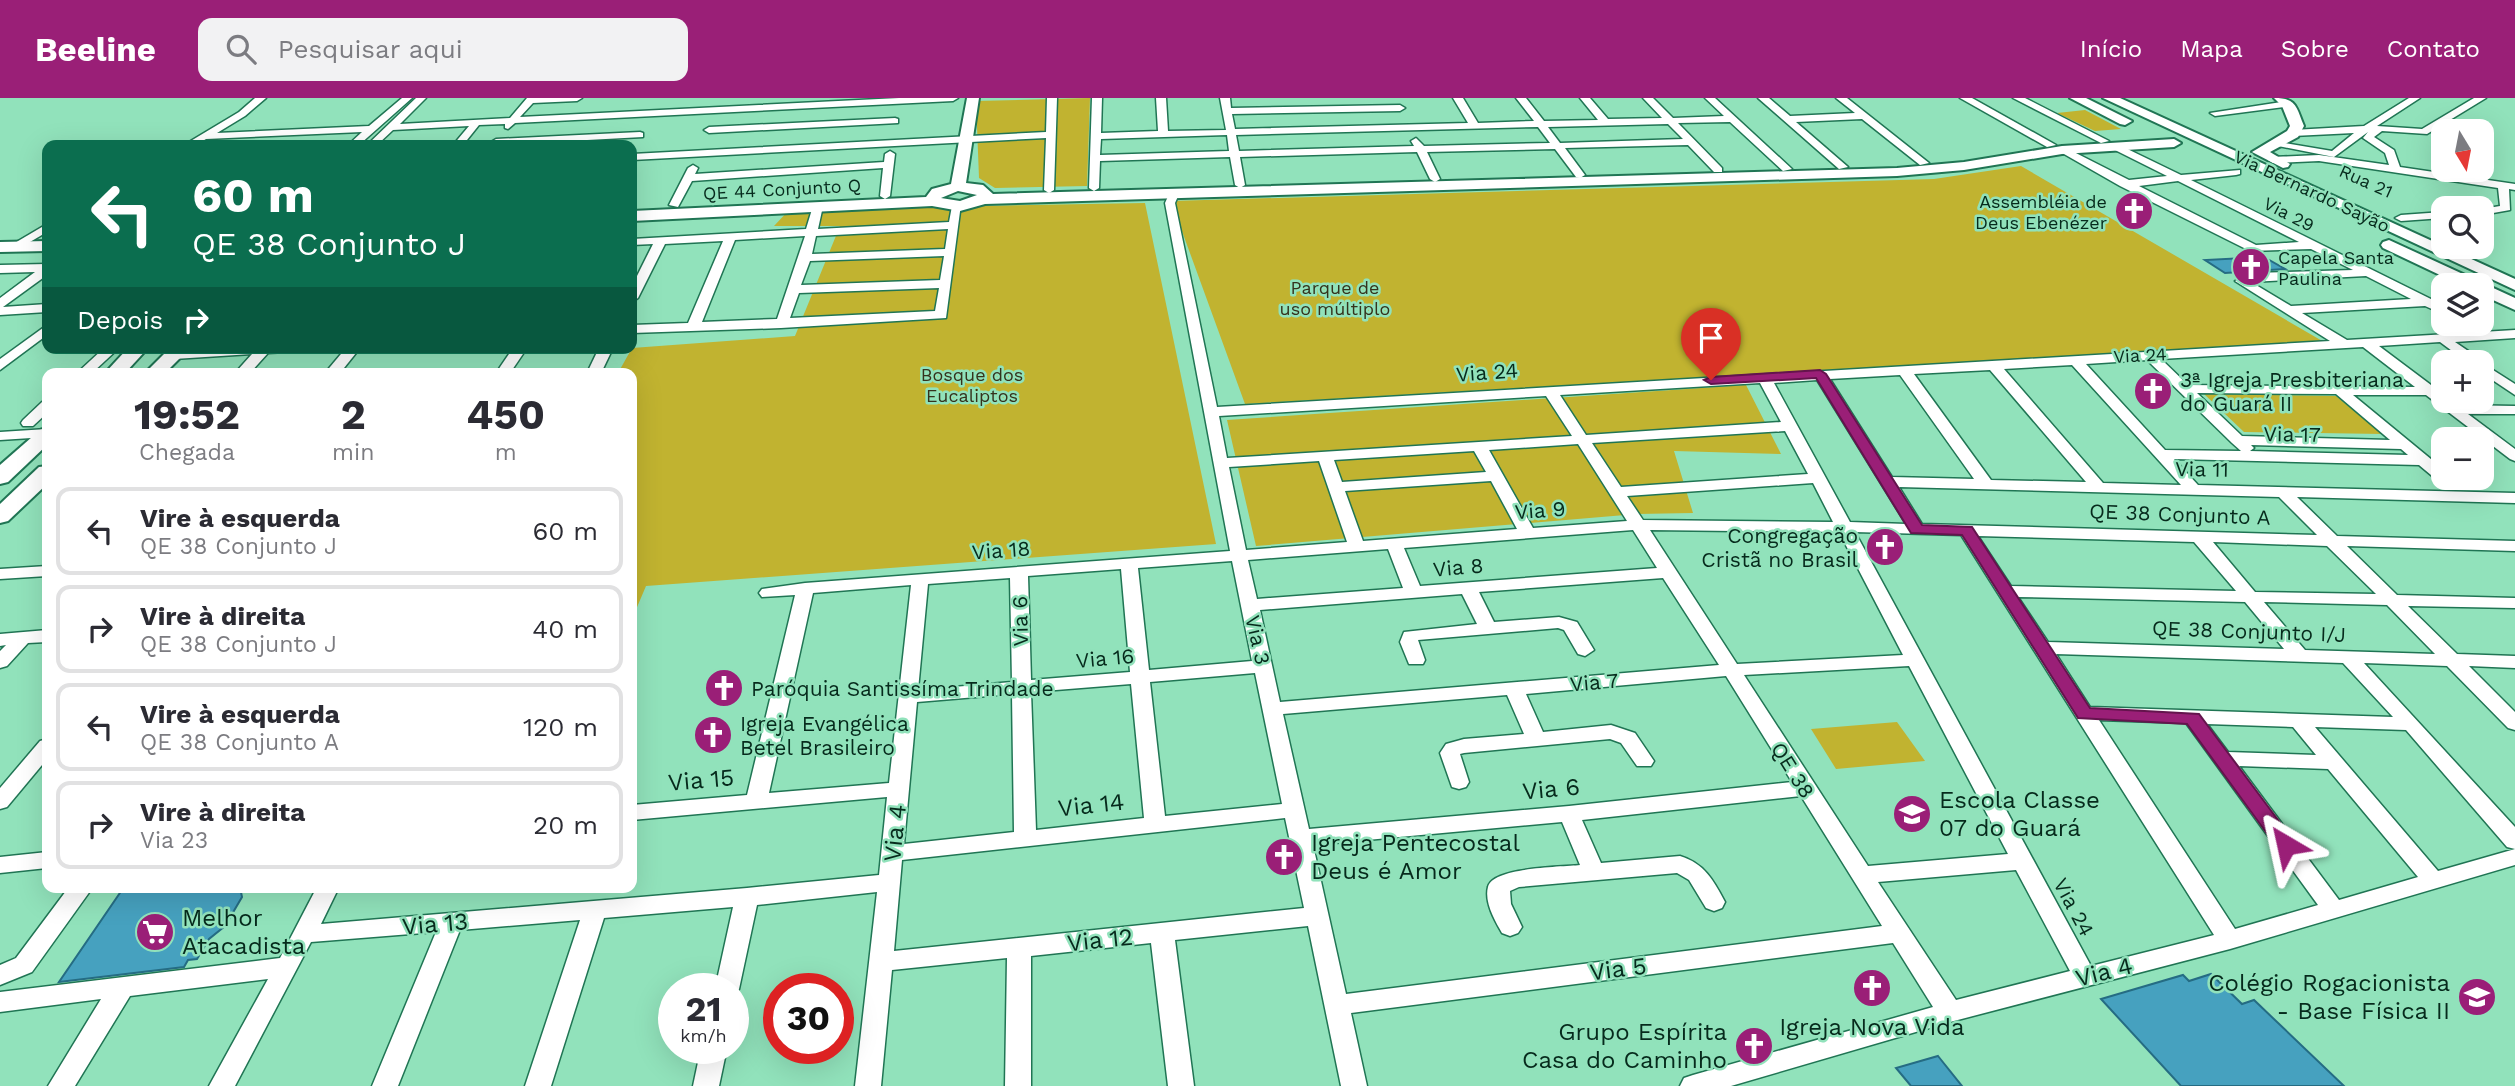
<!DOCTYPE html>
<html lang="pt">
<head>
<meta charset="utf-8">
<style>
	body { margin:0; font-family:"Work Sans",sans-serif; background:#f2f2f3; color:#2b2b33; height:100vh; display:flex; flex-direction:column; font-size:26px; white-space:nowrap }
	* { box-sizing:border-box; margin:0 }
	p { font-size:23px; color:#7c7c81 }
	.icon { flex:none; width:38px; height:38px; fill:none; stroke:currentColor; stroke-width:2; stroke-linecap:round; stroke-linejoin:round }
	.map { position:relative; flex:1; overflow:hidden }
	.details { position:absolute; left:42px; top:270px; width:595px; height:525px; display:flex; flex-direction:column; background:#fff; border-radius:14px; box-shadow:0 7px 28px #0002 }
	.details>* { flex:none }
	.top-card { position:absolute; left:42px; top:42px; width:595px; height:214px; border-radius:14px; box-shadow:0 7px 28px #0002; background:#0b6e4f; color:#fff; overflow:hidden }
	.needle { width:46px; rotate:170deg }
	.fabs { position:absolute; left:2431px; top:21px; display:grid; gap:14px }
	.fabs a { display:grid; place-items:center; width:63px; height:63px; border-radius:14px; background:#fff; box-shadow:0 7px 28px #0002; font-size:35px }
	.speed { position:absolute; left:658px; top:875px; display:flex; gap:14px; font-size:35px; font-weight:700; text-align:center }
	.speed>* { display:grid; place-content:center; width:91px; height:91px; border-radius:50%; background:#fff; box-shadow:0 7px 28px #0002; line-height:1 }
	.speed small { font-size:18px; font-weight:400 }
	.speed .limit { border:10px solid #d22; background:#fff; color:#111 }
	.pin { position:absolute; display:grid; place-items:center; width:60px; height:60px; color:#fff; margin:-72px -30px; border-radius:50% 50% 50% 0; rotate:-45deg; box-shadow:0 0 7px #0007 }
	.pin .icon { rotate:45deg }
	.me { position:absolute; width:77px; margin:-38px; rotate:324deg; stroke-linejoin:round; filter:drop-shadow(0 0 5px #0008) }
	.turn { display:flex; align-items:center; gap:24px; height:147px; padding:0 35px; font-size:32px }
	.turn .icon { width:91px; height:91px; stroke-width:2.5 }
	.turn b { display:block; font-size:49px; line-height:60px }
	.then { display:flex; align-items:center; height:66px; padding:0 35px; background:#0003; gap:14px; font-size:26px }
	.eta { display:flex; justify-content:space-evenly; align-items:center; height:119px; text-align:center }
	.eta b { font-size:42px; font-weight:700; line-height:49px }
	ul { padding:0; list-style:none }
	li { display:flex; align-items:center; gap:21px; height:88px; margin:0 14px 10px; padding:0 21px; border:4px solid #e1e1e2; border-radius:14px }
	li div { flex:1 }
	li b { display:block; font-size:26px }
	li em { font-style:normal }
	header { display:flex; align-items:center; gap:42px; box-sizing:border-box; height:98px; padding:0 35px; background:#9a1f77; color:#fff }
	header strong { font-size:33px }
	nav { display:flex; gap:38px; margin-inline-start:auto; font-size:24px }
	.search { width:490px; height:63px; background:#f2f2f3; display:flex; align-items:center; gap:18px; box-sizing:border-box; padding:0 24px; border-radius:14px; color:#7c7c81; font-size:26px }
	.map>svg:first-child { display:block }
</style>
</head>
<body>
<header>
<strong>Beeline</strong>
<div class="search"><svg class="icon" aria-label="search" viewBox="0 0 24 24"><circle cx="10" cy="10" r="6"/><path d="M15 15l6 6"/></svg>Pesquisar aqui</div>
<nav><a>Início</a><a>Mapa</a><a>Sobre</a><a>Contato</a></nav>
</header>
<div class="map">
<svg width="2515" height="988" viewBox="0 0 2515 988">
	<rect width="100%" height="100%" fill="#91e2bb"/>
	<g fill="#c1b330">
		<polygon points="1090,0 1087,88 995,90 979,80 976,3"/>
		<polygon points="2085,12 2121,31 2095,33 2057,15"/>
		<polygon points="2021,68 2324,244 1245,306 1171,103 1934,81"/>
		<polygon points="1145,105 1216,446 646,488 632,521 632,275 618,275 632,250 795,238 840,128 774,128 790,111"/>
		<polygon points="1746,287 1781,356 1674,353 1693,415 1637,416 1256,448 1227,322"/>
		<polygon points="2204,296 2336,298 2382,336 2244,334"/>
		<polygon points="1897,624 1925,663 1836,671 1811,631"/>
	</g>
	<g fill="#46a1bf" stroke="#256c83" stroke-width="2">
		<polygon points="2264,159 2285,171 2225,175 2205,162"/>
		<polygon points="124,789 240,789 242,799 225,828 209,841 197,861 188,862 184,869 59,884"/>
		<polygon points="2211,876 2242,906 2254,902 2344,988 2181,988 2101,901 2183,877 2189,883"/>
		<polygon points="1938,958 1962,988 1911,988 1896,970"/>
	</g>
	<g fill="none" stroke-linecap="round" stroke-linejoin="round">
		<defs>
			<g id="street">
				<polygon points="255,0 266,0 245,18 217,35 369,28 402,0 412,0 359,47 348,47 362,34 206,41 196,47 184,47 239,14"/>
				<polygon points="416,0 426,0 400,26 510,20 527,0 582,0 577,3 533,5 520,19 899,0 958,0 953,3 515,25 508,31 505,30 505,26 479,27 463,47 453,47 469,28 393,32 377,47 367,47"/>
				<polygon points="1047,0 1057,0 1054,92 1049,95 1044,92 1046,40 632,62 632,56 1046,34"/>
				<path d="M1092,0H1102L1101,35L1158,33L1156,0H1166L1168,33L1226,32L1220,0H1230L1231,10L1400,7L1405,10L1400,13L1232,16L1235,31L1468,25L1453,0H1463L1478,25L1534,23L1516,0H1526L1544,23L1598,22L1580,0H1590L1608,21L1662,20L1643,0H1653L1673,20L1724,18L1705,0H1715L1792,71L1783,73L1730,24L1678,25L1722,70V74H1714L1688,47L1565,50L1585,77L1580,80L1576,79L1555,51L1427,54L1440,81L1435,84L1430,81L1417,54L1240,59L1245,87L1240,90L1235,87L1230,59L1100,63L1099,90L1094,93L1089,90ZM1668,26L1683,41L1560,45L1548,29ZM1538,29L1550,45L1424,48L1416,40L1411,43L1414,48L1239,53L1236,37ZM1227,37L1229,53L1100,57L1101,41Z"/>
				<polygon points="1758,0 1769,0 1790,18 1855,15 1836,0 1847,0 1929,65 1920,67 1862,21 1796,24 1848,69 1839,71"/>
				<polygon points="1960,0 1972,0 2056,47 2047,49"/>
				<polygon points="2013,0 2025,0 2109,43 2101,45"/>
				<polygon points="2409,0 2420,0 2377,28 2422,31 2474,0 2486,0 2427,36 2382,33 2374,39 2394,52 2400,69 2515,86 2515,92 2509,91 2510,112 2482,117 2482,111 2500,108 2498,90 2319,63 2273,65 2268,62 2273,59 2319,57 2389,67 2385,55 2363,40 2368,34 2334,59 2268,46 2273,43 2332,53 2354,35 2293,38 2288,35 2293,32 2364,28"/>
				<polygon points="2288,3 2291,4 2291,8 2215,18 2210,15"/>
				<polygon points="895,20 898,21 898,25 709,35 704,32 709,29"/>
				<polygon points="640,34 643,35 643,39 496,47 491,44 496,41"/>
				<path d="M2115,45L2181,77L2240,72V76L2236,77L2191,82L2443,207V216L2425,208L2302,215L2347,242L2515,232V240L2455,244L2480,261L2482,264H2467L2440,244L2379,248L2443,296V303H2451L2457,307L2515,308V316H2468L2515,351V363L2510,361L2426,297H2353L2443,371V380H2450L2449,382H2437L2419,367L2174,361L2198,387L2515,395V405L2297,399L2337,438L2515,443V453L2347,448L2397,497L2515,500V510L2408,508L2457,556L2515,558V570L2469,568L2515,614V632L2508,630L2447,568L2364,565L2515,729V767L2230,851L1950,924L1731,988H1680L1684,980L1693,977L1933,909L1893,845L1351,915L1367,988H1341L1308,828L1175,842L1194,988H1168L1151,845L1031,858V988H1005L1007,860L892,872L881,988H855L877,794L757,807L739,891L733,899V891H715L733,809L604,820L551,988H525L580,822L460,832L398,988H372L436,834L311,844L235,988H209L268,881L130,898L75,988H48L101,901L0,914V894L280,860L317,789H339L321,826L747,790L879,777L887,699L632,722V707L747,697L795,497L762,499L759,495L762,491L805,485L1230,453L1165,105L1170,94L1179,96L1175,105L1217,309L2330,243L2235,183L2253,175L2353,172L2311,151L2250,153L2120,88L2057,52L2066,50L2129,82L2167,78L2111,50V46ZM2178,83L2299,144L2256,147L2139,88ZM2366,178L2411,201L2291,208L2251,184ZM2363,249L2415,289L2188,287L2161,261ZM2147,262L2232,345L2241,353L2165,352L2086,266ZM2072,267L2181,387L2103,385L2004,271ZM1990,272L2086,384L1991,382L1914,276ZM1900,277L1974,381L1892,379L1830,281ZM1817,282L1906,426L1850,424L1774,285ZM1760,285L1781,324L1586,337L1560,297ZM2197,295L2336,296L2390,342L2242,338ZM1546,298L1572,338L1227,360L1219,318ZM1785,333L1808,376L1621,389L1592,345ZM1578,346L1627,423L1533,430L1489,352ZM2251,347L2401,351L2408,357L2250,353L2254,350ZM1474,353L1486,374L1342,384L1334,362ZM1319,363L1347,444L1246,452L1229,369ZM1491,383L1517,431L1363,443L1345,393ZM1813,385L1833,424L1643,422L1627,398ZM1899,389L2279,399L2317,437L1922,426ZM1633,432L1657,470L1420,488L1404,450ZM1650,432L1839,434L1903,557L1737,566ZM1855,434L1961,437L2214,837L2091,868ZM1978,438L2194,444L2236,493L2011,488ZM2213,444L2327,448L2376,496L2255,494ZM1388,451L1403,490L1257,501L1248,462ZM1232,463L1252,563L1149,572L1138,470ZM1121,471L1130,574L1031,582L1028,478ZM1010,480L1012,584L918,592L928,486ZM1663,480L1719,567L1280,604L1260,512L1462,496L1477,526L1404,534L1400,544L1409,566H1423L1425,562L1418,542L1558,530L1564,532L1578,556L1585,558L1594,552L1577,524L1559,519L1494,524L1479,494ZM911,487L889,685L769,695L813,495ZM2018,499L2245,504L2284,551L2048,544ZM2264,504L2387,507L2435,556L2305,552ZM2056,556L2343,565L2393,619L2090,609ZM1909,568L2008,756L1868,768L1744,577ZM1255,575L1282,706L1165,718L1150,584ZM1726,578L1792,684L1569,708L1309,731L1283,616L1507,597L1524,636L1464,641L1446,646L1440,655L1452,689L1459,691L1466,689L1469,684L1460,656L1464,655L1610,641L1621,645L1637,668H1651L1654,663L1635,635L1611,627L1543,634L1526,596ZM1131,586L1144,720L1036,732L1031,594ZM1012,596L1014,734L904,746L917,604ZM2099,622L2186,625L2318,807L2235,831ZM2207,626L2293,629L2316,657L2228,654ZM2315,629L2406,632L2507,749L2515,751L2438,773ZM2239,668L2328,671L2418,779L2339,802ZM1801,698L1882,828L1346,896L1313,747L1562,724L1580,767C1562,769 1492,769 1488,789C1484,804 1495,823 1502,835L1510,838L1518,835L1522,829L1511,806L1510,793L1519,789L1677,775L1689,782L1706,810L1714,813L1722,810L1725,804C1714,783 1704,765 1680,758L1601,765L1582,722ZM1285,720L1304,810L894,853L902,762ZM2016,772L2070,873L1956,902L1878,784Z"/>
				<polygon points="890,53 895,56 890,98 885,101 880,98 883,70 692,83 678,109 669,107 688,70 693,67 698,70 695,76 884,64 885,56"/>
				<path d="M818,105L823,108L818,131L949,124L952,108L961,106L946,220L781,230L632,235V227L688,225L723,143L665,146L638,200L632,204V188L653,146L632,147V141L806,131L813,108ZM948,131L945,151L812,156L816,138ZM805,138L777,221L702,224L735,142ZM944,158L940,182L801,187L810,163ZM939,190L935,213L790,220L799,195Z"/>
				<polygon points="2443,114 2443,120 2401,123 2395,120 2401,117"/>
				<polygon points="47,126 47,134 18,151 8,149"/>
				<polygon points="47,166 47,177 3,209 47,206 47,214 0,217 0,200 35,174 0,175 0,167"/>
				<polygon points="47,227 47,237 0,272 0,261"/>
				<polygon points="104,250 119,250 92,275 77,275"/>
				<polygon points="218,250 294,250 287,254 268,255 250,275 235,275 252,256 174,261 167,257 174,253"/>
				<polygon points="346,250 360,250 340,275 325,275"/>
				<polygon points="513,250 527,250 510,275 496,275"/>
				<polygon points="599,250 613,250 601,275 587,275"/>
				<polygon points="2482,265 2515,286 2515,297 2482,275"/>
				<polygon points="47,303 47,315 33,328 23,328 21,325 23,322 42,304"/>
				<polygon points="47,331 47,339 0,342 0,334"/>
				<polygon points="47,468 47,478 0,481 0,471"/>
				<polygon points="47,532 47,544 28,545 7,568 0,570 0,553 6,547 0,548 0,536"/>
				<polygon points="47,641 47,661 7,709 0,711 0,690 40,643"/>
				<polygon points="47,754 47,770 0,775 0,759"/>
				<polygon points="69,789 93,789 32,874 0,887 0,867 16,860"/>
				<polygon points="701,950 727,950 719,988 693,988"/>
			</g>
			<g id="secondary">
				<path d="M967,0H979L966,85L983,87L993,96L1897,70L1964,64L2062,48L2174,41L2181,45L2174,49L2062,56L1964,72L1897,78L985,106L960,113L932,108L632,123V113L926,99L932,91L951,86ZM958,93L977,97L960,103L941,100Z"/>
				<polygon points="2070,0 2086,0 2132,23 2125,27 2120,26"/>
				<polygon points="2103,0 2120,0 2515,181 2515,192"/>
				<path d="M2274,0C2297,0 2296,9 2304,28L2298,39L2270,54L2290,66L2288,69L2283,70L2252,54L2287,33L2290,28L2282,8Z"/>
				<polygon points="2389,142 2515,200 2515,212 2482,197 2482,187 2461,187 2383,150 2381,147 2383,144"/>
				<polygon points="47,143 47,153 0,154 0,144"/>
				<polygon points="128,250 148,250 125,275 105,275"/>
				<polygon points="170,250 190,250 165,275 145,275"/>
				<polygon points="47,330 47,347 8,384 0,386 0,367 40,332"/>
				<polygon points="47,368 47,386 8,423 0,425 0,406 39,369"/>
			</g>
		</defs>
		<use href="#street" stroke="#207554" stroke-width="3"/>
		<use href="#secondary" stroke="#207554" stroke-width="4"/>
		<use href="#street" fill="#fff" fill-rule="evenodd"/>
		<use href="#secondary" fill="#fff" fill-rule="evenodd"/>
	</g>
	<polygon fill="#9a1f77" stroke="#64144d" stroke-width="2" points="1820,272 1826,276 1922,427 1972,429 2090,610 2199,616 2293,742 2296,747 2293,752 2286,754 2279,752 2187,626 2078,620 1962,437 1911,435 1816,280 1711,286 1704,282 1711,279"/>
	<defs>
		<symbol id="church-disc" viewBox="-11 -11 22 22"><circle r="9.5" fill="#9a1f77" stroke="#91e2bb"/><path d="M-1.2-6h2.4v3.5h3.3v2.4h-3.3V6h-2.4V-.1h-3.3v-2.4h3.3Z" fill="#fff"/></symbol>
		<symbol id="school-disc" viewBox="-11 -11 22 22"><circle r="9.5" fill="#9a1f77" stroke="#91e2bb"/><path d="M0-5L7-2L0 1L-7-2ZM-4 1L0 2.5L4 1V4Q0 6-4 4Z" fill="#fff"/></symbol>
		<symbol id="supermarket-disc" viewBox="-11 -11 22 22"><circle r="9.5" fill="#9a1f77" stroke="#91e2bb"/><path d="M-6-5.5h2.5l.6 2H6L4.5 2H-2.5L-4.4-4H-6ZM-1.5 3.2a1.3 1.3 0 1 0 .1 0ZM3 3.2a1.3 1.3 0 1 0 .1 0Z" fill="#fff"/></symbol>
	</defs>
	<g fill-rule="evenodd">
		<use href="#church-disc" x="2112" y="91" width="44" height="44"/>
		<use href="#church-disc" x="2229" y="147" width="44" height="44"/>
		<use href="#church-disc" x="2131" y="271" width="44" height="44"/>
		<use href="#church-disc" x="1863" y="427" width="44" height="44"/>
		<use href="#church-disc" x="702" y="568" width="44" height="44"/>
		<use href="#church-disc" x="691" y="615" width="44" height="44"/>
		<use href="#school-disc" x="1890" y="694" width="44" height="44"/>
		<use href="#church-disc" x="1262" y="737" width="44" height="44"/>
		<use href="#supermarket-disc" x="133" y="812" width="44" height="44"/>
		<use href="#church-disc" x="1850" y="868" width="44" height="44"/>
		<use href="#school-disc" x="2455" y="877" width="44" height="44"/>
		<use href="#church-disc" x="1732" y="926" width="44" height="44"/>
	</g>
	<g text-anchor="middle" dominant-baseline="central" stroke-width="5" stroke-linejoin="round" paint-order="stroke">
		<g font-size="18" fill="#062a1c" stroke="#91e2bb">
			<text transform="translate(2366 83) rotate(24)">Rua 21</text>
			<text transform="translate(782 91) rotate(-3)">QE 44 Conjunto Q</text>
			<text transform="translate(2312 93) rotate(25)">Via Bernardo Sayão</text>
			<text transform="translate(2289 116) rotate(27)">Via 29</text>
			<text transform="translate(2140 257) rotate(-3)">Via 24</text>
		</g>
		<g font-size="18" fill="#062a1c" stroke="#91e2bb" text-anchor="end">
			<text x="2107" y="103">Assembléia de<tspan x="2107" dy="21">Deus Ebenézer</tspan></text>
			<text x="2278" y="159" text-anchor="start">Capela Santa<tspan x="2278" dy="21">Paulina</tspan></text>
		</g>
		<g font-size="18" fill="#35321c" stroke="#91e2bb">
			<text x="1335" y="189">Parque de<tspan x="1335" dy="21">uso múltiplo</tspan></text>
			<text x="972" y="276">Bosque dos<tspan x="972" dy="21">Eucaliptos</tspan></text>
		</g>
		<g font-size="21" fill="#062a1c" stroke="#91e2bb">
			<text transform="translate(1487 274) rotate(-4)">Via 24</text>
			<text transform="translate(2292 336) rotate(1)">Via 17</text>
			<text transform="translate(2202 371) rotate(1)">Via 11</text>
			<text transform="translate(1540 412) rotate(-4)">Via 9</text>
			<text transform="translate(2180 416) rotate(2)">QE 38 Conjunto A</text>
			<text transform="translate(1001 452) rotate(-4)">Via 18</text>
			<text transform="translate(1458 469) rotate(-5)">Via 8</text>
			<text transform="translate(1020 523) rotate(-91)">Via 6</text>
			<text transform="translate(2249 533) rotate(2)">QE 38 Conjunto I/J</text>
			<text transform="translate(1258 542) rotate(77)">Via 3</text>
			<text transform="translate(1105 560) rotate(-5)">Via 16</text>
			<text transform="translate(1594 584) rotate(-5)">Via 7</text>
			<text transform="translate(1793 672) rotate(58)">QE 38</text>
			<text transform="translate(2074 809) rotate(62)">Via 24</text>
		</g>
		<g font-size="21" fill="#062a1c" stroke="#91e2bb" text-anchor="start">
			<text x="2180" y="281">3ª Igreja Presbiteriana<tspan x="2180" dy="24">do Guará II</tspan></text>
			<text x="1858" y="437" text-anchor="end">Congregação<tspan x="1858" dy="24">Cristã no Brasil</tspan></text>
			<text x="751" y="590">Paróquia Santissíma Trindade</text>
			<text x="740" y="625">Igreja Evangélica<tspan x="740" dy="24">Betel Brasileiro</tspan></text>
		</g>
		<g font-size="24" fill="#062a1c" stroke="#91e2bb">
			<text transform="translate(701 682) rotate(-5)">Via 15</text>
			<text transform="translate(1551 691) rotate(-5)">Via 6</text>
			<text transform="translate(1091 707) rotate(-6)">Via 14</text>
			<text transform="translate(895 735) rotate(-84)">Via 4</text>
			<text transform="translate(435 826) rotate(-5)">Via 13</text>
			<text transform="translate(1100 842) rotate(-6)">Via 12</text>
			<text transform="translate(1618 871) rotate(-7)">Via 5</text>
			<text transform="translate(2104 874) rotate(-14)">Via 4</text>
		</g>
		<g font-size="24" fill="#062a1c" stroke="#91e2bb" text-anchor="start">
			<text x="1939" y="702">Escola Classe<tspan x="1939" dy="28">07 do Guará</tspan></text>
			<text x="1311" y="745">Igreja Pentecostal<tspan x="1311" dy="28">Deus é Amor</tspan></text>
			<text x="182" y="820">Melhor<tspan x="182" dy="28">Atacadista</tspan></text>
			<text x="2450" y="885" text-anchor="end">Colégio Rogacionista<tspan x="2450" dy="28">- Base Física II</tspan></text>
			<text x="1872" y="929" text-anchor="middle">Igreja Nova Vida</text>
			<text x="1727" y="934" text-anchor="end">Grupo Espírita<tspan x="1727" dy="28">Casa do Caminho</tspan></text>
		</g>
	</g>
</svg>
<div class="fabs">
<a><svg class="needle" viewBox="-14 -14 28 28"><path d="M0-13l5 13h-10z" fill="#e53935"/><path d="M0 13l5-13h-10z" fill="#7c7c81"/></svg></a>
<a><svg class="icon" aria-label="search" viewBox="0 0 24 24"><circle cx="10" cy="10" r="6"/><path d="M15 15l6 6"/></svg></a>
<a><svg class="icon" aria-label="layers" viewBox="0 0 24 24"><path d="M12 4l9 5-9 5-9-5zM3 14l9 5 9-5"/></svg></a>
<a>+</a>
<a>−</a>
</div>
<div class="speed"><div>21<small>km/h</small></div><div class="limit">30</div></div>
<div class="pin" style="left:1711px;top:282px;background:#d93025"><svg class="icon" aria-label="arrive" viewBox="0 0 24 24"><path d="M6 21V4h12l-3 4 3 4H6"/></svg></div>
<svg class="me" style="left:2286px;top:747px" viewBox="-20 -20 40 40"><path d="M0-17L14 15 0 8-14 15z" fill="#9a1f77" stroke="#fff" stroke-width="4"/></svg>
<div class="top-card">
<div class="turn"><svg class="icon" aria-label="left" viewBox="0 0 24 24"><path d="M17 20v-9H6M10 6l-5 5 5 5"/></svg><div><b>60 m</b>QE 38 Conjunto J</div></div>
<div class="then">Depois<svg class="icon" aria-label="right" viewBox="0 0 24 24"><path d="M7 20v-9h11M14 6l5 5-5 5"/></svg></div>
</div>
<section class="details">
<div class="eta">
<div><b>19:52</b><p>Chegada</p></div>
<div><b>2</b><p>min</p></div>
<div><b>450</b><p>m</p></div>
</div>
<ul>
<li><svg class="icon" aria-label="left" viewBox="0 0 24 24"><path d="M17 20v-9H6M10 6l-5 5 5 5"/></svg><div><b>Vire à esquerda</b><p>QE 38 Conjunto J</p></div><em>60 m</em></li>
<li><svg class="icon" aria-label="right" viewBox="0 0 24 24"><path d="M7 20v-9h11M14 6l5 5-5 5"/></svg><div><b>Vire à direita</b><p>QE 38 Conjunto J</p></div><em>40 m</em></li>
<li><svg class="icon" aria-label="left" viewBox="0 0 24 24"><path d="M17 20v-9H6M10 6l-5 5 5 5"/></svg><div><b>Vire à esquerda</b><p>QE 38 Conjunto A</p></div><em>120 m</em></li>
<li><svg class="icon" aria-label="right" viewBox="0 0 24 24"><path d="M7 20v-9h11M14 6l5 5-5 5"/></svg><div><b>Vire à direita</b><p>Via 23</p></div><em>20 m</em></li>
</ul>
</section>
</div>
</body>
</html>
